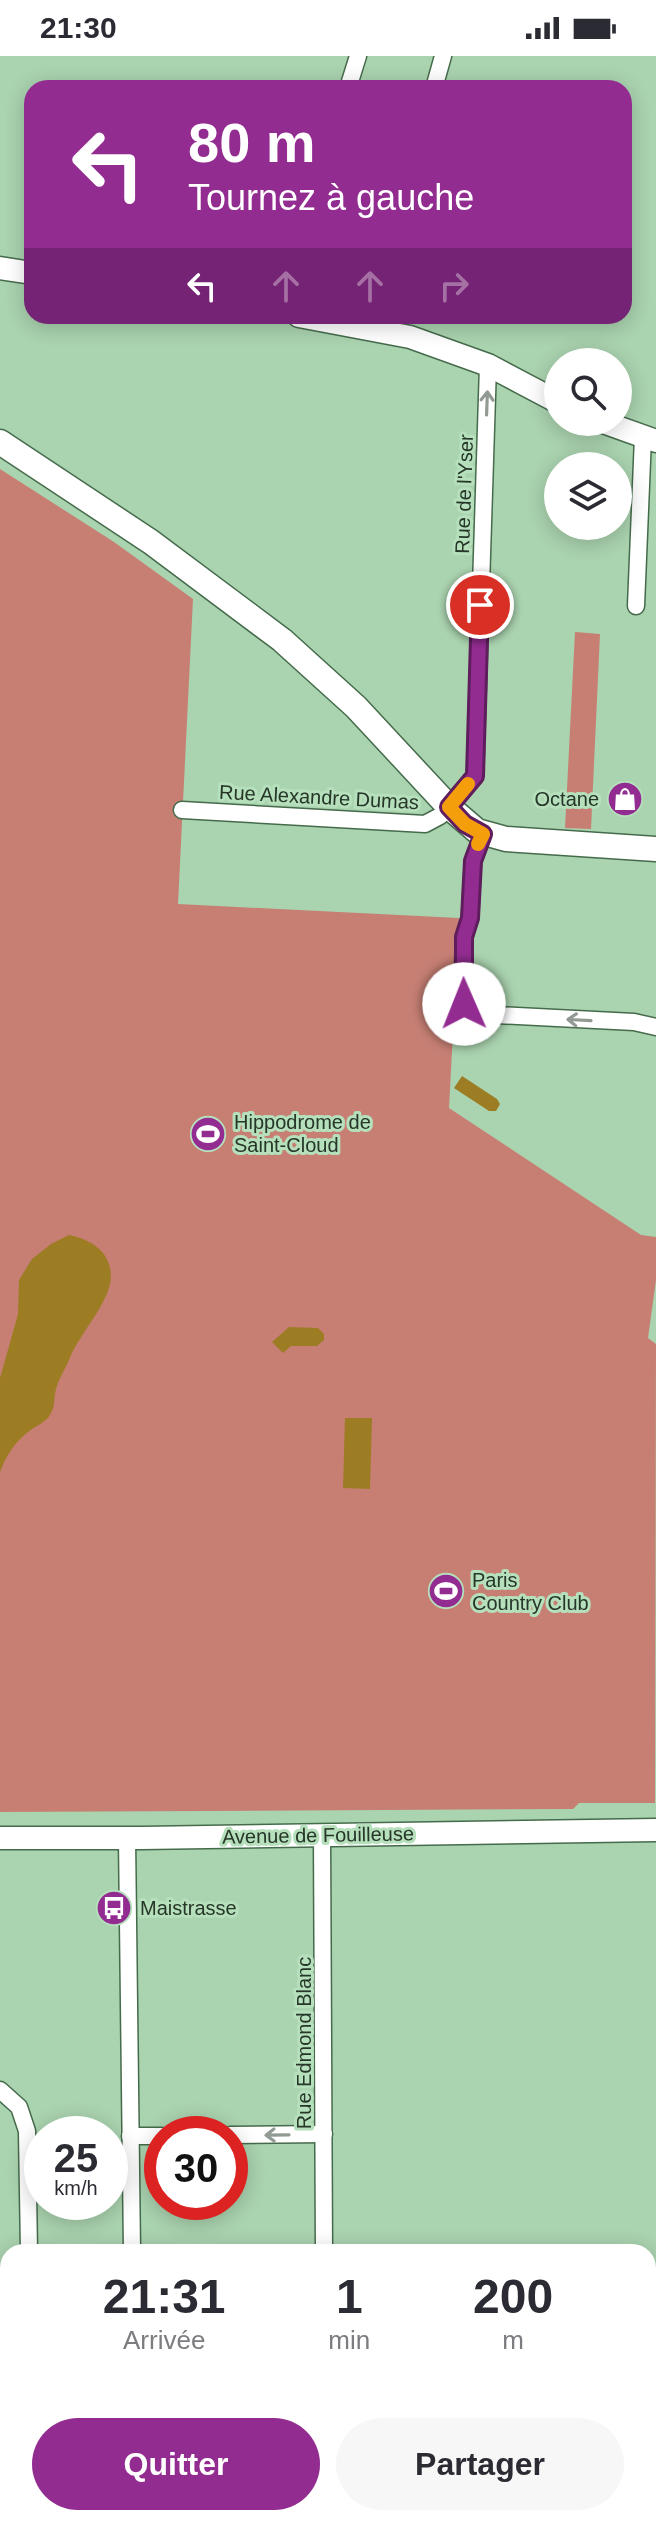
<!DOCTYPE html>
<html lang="fr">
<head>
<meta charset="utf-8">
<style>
	body { margin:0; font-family:Arial,sans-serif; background:#f7f7f7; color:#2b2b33; height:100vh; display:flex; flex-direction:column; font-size:30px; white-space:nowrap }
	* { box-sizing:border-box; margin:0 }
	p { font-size:26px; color:#7c7c81 }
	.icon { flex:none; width:44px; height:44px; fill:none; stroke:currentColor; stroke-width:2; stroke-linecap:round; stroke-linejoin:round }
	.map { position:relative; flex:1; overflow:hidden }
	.details { position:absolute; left:0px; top:2188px; width:656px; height:282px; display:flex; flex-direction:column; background:#fff; border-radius:24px 24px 0 0; box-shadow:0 4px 20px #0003 }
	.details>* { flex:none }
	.top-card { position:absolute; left:24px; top:24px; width:608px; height:244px; border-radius:24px; box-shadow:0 4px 20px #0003; background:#932c91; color:#fff; overflow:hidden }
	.buttons { position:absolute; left:544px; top:292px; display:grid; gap:16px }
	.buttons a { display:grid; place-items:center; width:88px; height:88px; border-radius:50%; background:#fff; box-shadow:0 4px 20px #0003; font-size:40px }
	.speed { position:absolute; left:24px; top:2060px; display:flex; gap:16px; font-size:40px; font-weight:700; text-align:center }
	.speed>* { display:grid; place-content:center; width:104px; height:104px; border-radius:50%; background:#fff; box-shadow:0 4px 20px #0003; line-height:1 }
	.speed small { font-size:20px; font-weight:400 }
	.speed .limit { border:12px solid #d22; background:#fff; color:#111 }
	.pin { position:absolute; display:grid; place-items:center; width:68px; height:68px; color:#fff; margin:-34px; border:4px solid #fff; border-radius:50%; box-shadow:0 2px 8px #0007 }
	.me { position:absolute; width:88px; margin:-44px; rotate:359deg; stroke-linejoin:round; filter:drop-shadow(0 0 6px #0008) }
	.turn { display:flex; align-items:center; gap:28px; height:168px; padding:0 32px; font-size:36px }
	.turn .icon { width:104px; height:104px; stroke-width:2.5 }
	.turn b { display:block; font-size:56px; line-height:68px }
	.lanes { display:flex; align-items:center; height:76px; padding:0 32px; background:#0003; justify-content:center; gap:40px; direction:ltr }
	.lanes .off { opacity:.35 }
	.eta { display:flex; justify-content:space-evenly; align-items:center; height:136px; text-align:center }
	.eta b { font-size:48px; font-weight:700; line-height:56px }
	.cta { display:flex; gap:16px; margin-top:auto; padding:16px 32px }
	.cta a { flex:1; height:92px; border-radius:48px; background:#932c91; color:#fff; font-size:32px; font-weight:700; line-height:92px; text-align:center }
	.cta a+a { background:#f7f7f7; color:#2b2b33 }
	.status { display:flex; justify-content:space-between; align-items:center; height:56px; padding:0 40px; background:#fff; direction:ltr }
	.status svg { height:22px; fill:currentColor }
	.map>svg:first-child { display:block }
</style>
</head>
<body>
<div class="status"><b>21:30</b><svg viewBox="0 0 49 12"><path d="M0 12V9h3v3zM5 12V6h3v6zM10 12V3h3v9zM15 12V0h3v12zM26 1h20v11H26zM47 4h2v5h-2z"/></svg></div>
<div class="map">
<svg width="656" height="2469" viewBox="0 0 656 2469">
	<rect width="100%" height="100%" fill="#aad3af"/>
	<g fill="#c77f74">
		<polygon points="0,413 114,486 193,543 178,848 459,862 449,1052 641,1179 656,1181 656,1224 648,1282 656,1288 655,1747 579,1747 573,1753 0,1756"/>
		<polygon points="575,576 600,578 591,773 565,772"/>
		<rect x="143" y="2462" width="328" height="7"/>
	</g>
	<g fill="#9c7d23">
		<polygon points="462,1020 497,1043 500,1048 496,1055 489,1055 454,1032"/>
		<path d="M69,1179C105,1186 122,1212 103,1246C93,1265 80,1280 71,1299C67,1310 59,1322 56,1333C53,1345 56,1351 48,1362C42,1368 34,1371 28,1376C14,1387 6,1400 0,1416V1322L18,1258L19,1224L32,1203L51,1188Z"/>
		<polygon points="289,1271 318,1272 324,1278 324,1284 317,1290 291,1290 283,1297 272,1286"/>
		<polygon points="345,1362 372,1362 370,1433 343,1432"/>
	</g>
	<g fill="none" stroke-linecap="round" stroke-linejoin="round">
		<defs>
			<g id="minor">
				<polyline points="348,32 358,0"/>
				<polyline points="434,32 443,0"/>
				<polyline points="636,550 643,381"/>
				<polyline points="182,754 425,768 440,760 475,720 488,309"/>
				<polyline points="483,778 473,805 470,862 464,881 462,941 470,956 477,958 634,966 656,971"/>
				<polyline points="322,1779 324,2196"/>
				<polyline points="127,1782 132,2196"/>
				<polyline points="0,2034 19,2051 27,2075 29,2196"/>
				<polyline points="230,2079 324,2078"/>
				<polyline points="130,2080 162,2080"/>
				<polyline points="0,2253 8,2253"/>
				<polyline points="0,2374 8,2373"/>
				<polyline points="34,2462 35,2469"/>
				<polyline points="486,2462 488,2465 656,2463"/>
				<polyline points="132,2469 132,2462"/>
			</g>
			<g id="tertiary">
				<polyline points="0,212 32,217"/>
				<polyline points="299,260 410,281 488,309 558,346"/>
				<polyline points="603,366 656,385"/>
				<polyline points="0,1782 142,1782 656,1774"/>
			</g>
			<polyline id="secondary" points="0,386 151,486 282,584 356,651 449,751 477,775 506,783 656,793"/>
		</defs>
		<use href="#minor" stroke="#456b4b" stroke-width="19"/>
		<use href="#tertiary" stroke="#456b4b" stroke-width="25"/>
		<use href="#secondary" stroke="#456b4b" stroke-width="27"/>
		<use href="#minor" stroke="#fff" stroke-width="16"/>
		<use href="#tertiary" stroke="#fff" stroke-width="22"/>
		<use href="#secondary" stroke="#fff" stroke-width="24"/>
	</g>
	<defs><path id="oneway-shaft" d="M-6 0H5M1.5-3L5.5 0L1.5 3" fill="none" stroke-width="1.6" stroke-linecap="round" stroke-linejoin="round" transform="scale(2)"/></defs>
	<g stroke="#929a94">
		<use href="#oneway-shaft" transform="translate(487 347) rotate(-88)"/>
		<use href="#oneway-shaft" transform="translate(579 964) rotate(-177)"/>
		<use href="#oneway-shaft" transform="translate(277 2079) rotate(179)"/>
	</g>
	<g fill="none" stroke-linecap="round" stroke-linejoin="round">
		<defs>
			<polyline id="route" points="464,948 464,881 470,862 473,805 483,778 465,768 449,751 475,720 480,549"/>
		</defs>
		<use href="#route" stroke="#601d5e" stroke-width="20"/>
		<use href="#route" stroke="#932c91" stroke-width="14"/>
		<polyline stroke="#f59e0b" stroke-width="14" points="468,728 449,751 465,768 483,778 478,788"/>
	</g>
	<defs>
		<symbol id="shop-disc" viewBox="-11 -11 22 22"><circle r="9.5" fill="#932c91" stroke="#b6e0bc"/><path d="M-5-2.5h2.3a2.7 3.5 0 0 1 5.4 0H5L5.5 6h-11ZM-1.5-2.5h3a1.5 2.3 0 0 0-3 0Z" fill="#fff"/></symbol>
		<symbol id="stadium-disc" viewBox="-11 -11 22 22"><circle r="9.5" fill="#932c91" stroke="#b6e0bc"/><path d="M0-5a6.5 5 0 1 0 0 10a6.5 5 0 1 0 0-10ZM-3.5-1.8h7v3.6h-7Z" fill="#fff"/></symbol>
		<symbol id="bus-disc" viewBox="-11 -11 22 22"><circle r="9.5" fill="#932c91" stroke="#b6e0bc"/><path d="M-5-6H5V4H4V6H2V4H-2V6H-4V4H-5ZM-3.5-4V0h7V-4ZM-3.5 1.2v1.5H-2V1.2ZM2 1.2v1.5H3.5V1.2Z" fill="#fff"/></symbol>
	</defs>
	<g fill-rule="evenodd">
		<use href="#shop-disc" x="605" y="723" width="40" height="40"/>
		<use href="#stadium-disc" x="188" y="1058" width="40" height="40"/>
		<use href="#stadium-disc" x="426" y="1515" width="40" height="40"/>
		<use href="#bus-disc" x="94" y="1832" width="40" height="40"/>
	</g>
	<g text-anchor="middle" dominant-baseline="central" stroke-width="6" stroke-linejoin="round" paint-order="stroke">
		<g font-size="20" fill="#263628" stroke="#b6e0bc">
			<text transform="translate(464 438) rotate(-88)">Rue de l'Yser</text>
			<text transform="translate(319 741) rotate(3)">Rue Alexandre Dumas</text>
			<text transform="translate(318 1779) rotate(-1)">Avenue de Fouilleuse</text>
			<text transform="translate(304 1987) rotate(-90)">Rue Edmond Blanc</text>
		</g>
		<g font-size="20" fill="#263628" stroke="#b6e0bc" text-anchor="start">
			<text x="599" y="743" text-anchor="end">Octane</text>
			<text x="234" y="1066">Hippodrome de<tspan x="234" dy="23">Saint-Cloud</tspan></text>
			<text x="472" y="1524">Paris<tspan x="472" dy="23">Country Club</tspan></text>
			<text x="140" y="1852">Maistrasse</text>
		</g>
	</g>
</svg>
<div class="buttons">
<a><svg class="icon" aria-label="search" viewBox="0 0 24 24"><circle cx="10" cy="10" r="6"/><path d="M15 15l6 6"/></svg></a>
<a><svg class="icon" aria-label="layers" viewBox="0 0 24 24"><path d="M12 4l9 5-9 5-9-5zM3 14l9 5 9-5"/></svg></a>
</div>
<div class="speed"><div>25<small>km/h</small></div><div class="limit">30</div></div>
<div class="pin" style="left:480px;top:549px;background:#d93025"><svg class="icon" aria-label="arrive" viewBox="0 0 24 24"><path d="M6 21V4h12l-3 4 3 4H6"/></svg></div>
<svg class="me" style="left:464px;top:948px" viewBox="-20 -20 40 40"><circle r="19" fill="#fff"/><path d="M0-13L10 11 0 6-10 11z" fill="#932c91"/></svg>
<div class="top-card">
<div class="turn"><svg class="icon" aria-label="left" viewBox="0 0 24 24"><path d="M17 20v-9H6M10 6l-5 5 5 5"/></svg><div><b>80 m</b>Tournez à gauche</div></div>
<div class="lanes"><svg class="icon" aria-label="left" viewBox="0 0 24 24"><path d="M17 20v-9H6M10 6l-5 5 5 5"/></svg><svg class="icon off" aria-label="ahead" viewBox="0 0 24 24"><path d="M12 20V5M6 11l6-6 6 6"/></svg><svg class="icon off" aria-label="ahead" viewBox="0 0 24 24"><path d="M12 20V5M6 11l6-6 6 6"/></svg><svg class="icon off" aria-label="right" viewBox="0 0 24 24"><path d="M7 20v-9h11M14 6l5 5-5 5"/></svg></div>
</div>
<section class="details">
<div class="eta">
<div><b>21:31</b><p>Arrivée</p></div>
<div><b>1</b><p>min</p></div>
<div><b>200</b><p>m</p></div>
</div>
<div class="cta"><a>Quitter</a><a>Partager</a></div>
</section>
</div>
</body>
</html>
